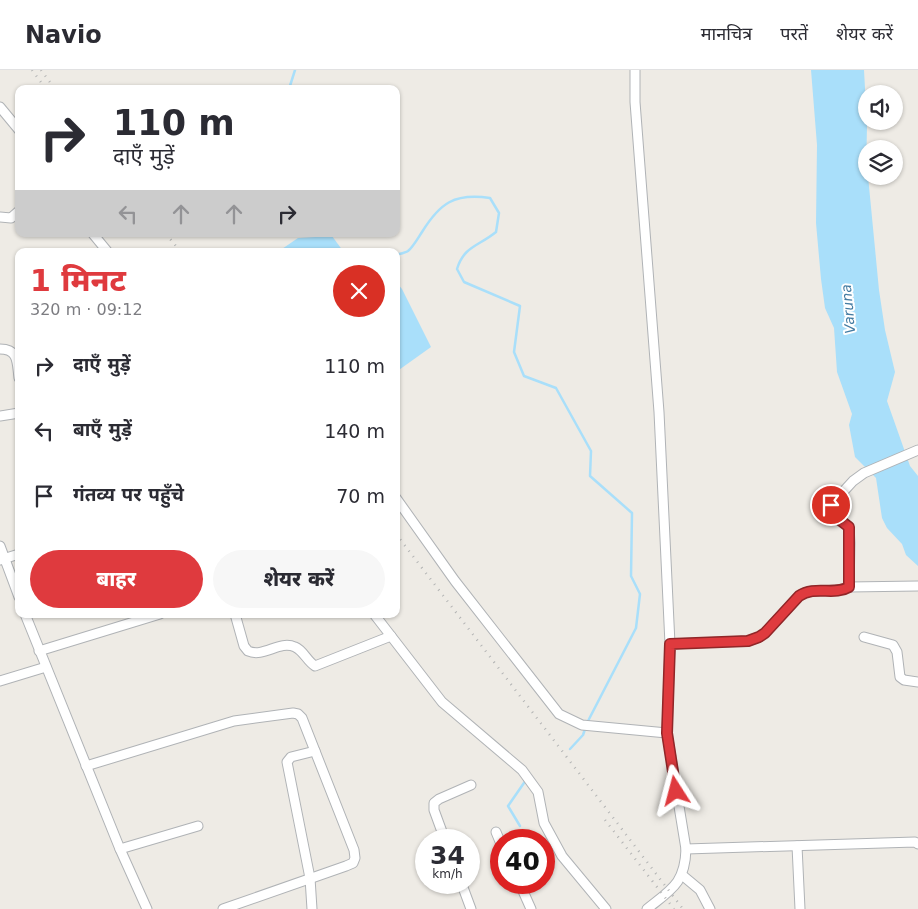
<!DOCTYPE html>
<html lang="hi">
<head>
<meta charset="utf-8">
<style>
	body { margin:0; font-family:"DejaVu Sans","Noto Sans Devanagari",sans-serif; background:#f7f7f7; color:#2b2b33; height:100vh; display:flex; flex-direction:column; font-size:19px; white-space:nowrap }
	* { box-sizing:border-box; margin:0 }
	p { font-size:16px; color:#7c7c81 }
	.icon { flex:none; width:28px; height:28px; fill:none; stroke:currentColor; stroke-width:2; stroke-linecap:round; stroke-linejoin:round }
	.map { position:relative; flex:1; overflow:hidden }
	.sheet { position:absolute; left:15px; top:178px; width:385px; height:370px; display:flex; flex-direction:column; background:#fff; border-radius:10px; box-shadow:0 1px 4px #0004 }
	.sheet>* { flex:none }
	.guide { position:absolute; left:15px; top:15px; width:385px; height:152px; border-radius:10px; box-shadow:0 1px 4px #0004; background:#fff; color:#2b2b33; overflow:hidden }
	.fabs { position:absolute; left:858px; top:15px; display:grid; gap:10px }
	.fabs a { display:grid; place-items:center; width:45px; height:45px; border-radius:50%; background:#fff; box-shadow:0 1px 4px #0004; font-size:25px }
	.speed { position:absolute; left:415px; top:759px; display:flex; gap:10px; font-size:25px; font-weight:700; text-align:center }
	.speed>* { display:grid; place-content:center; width:65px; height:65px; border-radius:50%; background:#fff; box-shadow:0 1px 4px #0004; line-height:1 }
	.speed small { font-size:12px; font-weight:400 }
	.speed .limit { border:8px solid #d22; background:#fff; color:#111 }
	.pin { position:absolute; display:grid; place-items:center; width:42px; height:42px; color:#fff; margin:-21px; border:2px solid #fff; border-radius:50%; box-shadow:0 1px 5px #0007 }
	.me { position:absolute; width:55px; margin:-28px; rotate:351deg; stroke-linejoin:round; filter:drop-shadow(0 0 4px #0008) }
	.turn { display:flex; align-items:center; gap:18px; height:105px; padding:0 15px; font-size:22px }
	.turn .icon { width:65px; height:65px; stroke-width:2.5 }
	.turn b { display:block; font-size:35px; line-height:42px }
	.lanes { display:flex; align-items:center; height:48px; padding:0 15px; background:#0003; justify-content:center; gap:25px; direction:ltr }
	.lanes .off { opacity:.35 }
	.round { display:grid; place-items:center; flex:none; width:52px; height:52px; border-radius:26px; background:#f7f7f7 }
	.summary { display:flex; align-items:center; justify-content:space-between; height:85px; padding:0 15px }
	h1 { font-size:30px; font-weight:800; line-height:38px; color:#df3a3e }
	.primary-button { display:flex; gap:10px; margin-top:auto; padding:10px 15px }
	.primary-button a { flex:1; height:58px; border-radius:30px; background:#df3a3e; color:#fff; font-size:20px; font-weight:800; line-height:58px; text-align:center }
	.primary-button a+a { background:#f7f7f7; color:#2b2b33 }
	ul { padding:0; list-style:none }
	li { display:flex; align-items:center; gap:15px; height:65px; padding:0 15px }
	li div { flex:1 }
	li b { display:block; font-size:19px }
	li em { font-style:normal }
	header { display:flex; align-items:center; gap:30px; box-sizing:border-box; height:70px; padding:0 25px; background:#fff; border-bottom:1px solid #e1e1e2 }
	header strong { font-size:24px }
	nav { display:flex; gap:28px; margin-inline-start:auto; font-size:18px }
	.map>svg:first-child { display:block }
</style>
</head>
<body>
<header>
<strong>Navio</strong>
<nav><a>मानचित्र</a><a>परतें</a><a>शेयर करें</a></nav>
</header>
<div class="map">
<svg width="918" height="839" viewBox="0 0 918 839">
	<rect width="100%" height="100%" fill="#eeebe5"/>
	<g fill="#a9dffa">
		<polygon points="811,0 864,0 867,55 866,106 868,106 879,220 885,260 895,302 887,331 910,396 918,406 918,496 906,485 902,474 887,458 882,448 876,408 855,387 849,355 852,344 837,302 834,258 825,238 821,209 816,153 817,75"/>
		<polygon points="332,166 343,181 279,181 298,168"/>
		<polygon points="396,212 402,219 431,277 396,302"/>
	</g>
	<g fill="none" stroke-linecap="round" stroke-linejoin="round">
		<g stroke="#a9dffa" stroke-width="2.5">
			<polyline points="289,19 295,0"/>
			<path d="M396,185C399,184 405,183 408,181C413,177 418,168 422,162C440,133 454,123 490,128L499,143L496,162C479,176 464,176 457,199L464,212L520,236L514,282L524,306L556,318L591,381L590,406L632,443L631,506L640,524L636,558L587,653"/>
			<polyline points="570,679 583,665 585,659"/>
			<polyline points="520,756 508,736 526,710"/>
		</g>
		<defs>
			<g id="minor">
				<path d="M635,0V32L659,342L670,574L667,663L686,779C685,813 672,819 647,839"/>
				<polyline points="0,37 19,60"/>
				<polyline points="0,147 11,148 19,141"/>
				<polyline points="93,164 107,181"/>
				<path d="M0,279C19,279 17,293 19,308"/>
				<polyline points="0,346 19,343"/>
				<polyline points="396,428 455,511 559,644 582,655 667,663"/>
				<polyline points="0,476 19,527"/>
				<polyline points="0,490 19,484"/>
				<polyline points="849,517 918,516"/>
				<polyline points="25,544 120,779 147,839"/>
				<path d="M235,544L244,576L248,581C264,588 279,570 295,577C303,580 307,591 315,596L391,566"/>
				<polyline points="374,544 442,632 522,700 538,722 544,753 562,786 606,839"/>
				<polyline points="864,567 893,575 897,582 900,607 904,610 918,612"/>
				<path d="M670,574L748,571L759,567L765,563L799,526C815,515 834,525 849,517L850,473L849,457L832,444L830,440L831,435L853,411L864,403L918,380"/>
				<polyline points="39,581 160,544"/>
				<polyline points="0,611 46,597"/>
				<polyline points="86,696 234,651 293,643 298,644 302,648 354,780 355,788 353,793 346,796 223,839"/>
				<polyline points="496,762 501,774"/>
				<polyline points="445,770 434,740 434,733 439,729 471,715"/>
				<polyline points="797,776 800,839"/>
				<polyline points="120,779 198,756"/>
				<polyline points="686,779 915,772 918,774"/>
				<polyline points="682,805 700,820 710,839"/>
				<polyline points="461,812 471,839"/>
				<polyline points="519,812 531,839"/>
				<polyline points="312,839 310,808 287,692 291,687 315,681"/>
			</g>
		</defs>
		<use href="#minor" stroke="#b0b3b6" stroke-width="11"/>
		<use href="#minor" stroke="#fff" stroke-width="9"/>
		<g stroke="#b3b4b4" stroke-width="2.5" stroke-dasharray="1 6" stroke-linecap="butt">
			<polyline points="32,0 43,15"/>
			<polyline points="41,0 55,19"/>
			<polyline points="166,164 180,181"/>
			<polyline points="396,464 683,839"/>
			<polyline points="605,750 674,839"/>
		</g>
	</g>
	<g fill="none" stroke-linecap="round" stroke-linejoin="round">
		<defs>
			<path id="route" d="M676,721L667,663L670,574L748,571L759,567L765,563L799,526C815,515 834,526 849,517V457L832,444L830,440L831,435"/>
		</defs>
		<use href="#route" stroke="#912628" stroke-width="12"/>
		<use href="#route" stroke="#df3a3e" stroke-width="9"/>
	</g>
	<g text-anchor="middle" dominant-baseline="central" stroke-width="4" stroke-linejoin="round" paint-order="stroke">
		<g font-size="14" font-style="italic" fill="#447ca2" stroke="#fff">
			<text transform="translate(848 239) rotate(-95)">Varuna</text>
		</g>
	</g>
</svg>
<div class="fabs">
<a><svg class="icon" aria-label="sound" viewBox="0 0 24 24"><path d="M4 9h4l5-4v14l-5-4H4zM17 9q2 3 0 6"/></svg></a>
<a><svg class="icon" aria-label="layers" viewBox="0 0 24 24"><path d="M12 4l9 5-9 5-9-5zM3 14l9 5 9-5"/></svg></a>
</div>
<div class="speed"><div>34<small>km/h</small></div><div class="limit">40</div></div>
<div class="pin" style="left:831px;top:435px;background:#d93025"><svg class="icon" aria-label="arrive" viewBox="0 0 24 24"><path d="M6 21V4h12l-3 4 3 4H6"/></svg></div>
<svg class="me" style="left:676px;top:721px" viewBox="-20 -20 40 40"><path d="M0-17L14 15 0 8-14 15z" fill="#df3a3e" stroke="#fff" stroke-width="4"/></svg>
<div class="guide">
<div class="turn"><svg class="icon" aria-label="right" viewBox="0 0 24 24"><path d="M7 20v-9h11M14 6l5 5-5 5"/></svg><div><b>110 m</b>दाएँ मुड़ें</div></div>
<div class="lanes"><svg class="icon off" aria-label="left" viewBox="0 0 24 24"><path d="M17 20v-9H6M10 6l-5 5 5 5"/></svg><svg class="icon off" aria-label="ahead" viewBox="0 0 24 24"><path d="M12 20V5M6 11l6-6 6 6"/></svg><svg class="icon off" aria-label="ahead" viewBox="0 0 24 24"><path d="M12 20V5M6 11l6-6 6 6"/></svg><svg class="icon" aria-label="right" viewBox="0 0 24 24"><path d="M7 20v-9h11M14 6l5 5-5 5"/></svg></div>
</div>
<section class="sheet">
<div class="summary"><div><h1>1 मिनट</h1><p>320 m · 09:12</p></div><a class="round" style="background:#d93025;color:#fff"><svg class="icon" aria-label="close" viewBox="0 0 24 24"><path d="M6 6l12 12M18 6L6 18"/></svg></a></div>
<ul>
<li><svg class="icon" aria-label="right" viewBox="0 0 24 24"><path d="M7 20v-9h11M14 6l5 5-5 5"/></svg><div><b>दाएँ मुड़ें</b></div><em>110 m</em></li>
<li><svg class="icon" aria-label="left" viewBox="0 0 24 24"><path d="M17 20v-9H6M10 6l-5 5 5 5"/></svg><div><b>बाएँ मुड़ें</b></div><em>140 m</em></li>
<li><svg class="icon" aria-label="arrive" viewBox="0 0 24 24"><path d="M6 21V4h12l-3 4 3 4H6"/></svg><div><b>गंतव्य पर पहुँचे</b></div><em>70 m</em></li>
</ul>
<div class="primary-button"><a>बाहर</a><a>शेयर करें</a></div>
</section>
</div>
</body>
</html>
